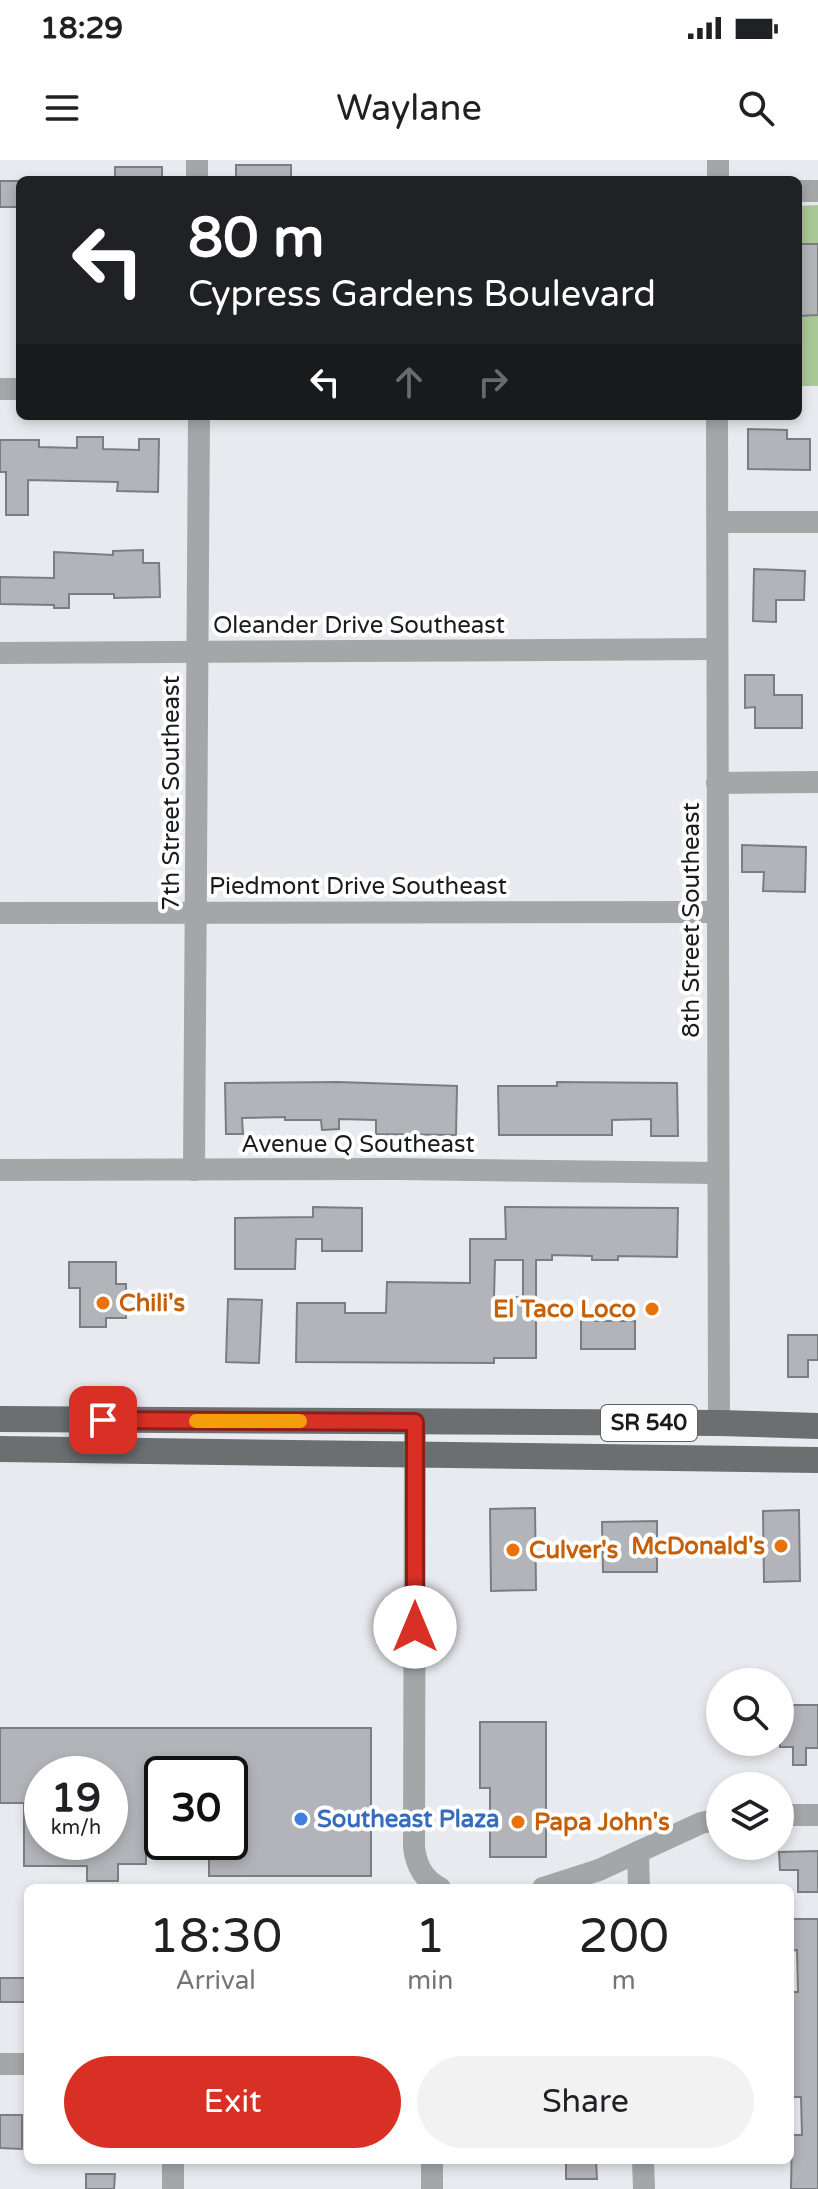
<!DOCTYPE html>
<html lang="en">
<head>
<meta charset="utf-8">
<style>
	body { margin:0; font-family:"Varela Round",sans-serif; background:#f2f2f2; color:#202124; height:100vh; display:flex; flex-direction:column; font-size:30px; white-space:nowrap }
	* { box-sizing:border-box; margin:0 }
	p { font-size:26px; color:#757577 }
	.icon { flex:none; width:44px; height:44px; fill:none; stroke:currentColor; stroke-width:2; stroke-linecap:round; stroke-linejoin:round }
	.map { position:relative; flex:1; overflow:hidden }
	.drawer { position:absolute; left:24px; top:1724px; width:770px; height:280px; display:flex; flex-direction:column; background:#fff; border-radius:12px; box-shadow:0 4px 12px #0003 }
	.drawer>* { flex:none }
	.top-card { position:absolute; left:16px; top:16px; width:786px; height:244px; border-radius:12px; box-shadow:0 4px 12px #0003; background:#202124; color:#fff; overflow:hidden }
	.controls { position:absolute; left:706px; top:1508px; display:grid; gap:16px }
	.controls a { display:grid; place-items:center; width:88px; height:88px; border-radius:50%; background:#fff; box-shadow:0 4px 12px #0003; font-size:40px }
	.speed { position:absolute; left:24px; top:1596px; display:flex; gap:16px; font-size:40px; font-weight:700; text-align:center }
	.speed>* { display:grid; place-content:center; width:104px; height:104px; border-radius:50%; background:#fff; box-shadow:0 4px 12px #0003; line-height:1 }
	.speed small { font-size:20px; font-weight:400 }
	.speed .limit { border:4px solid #111; border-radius:12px; background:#fff; color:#111 }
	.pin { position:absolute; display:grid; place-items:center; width:68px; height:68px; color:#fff; margin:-34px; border-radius:16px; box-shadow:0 4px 12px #0006 }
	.me { position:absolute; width:88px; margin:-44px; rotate:0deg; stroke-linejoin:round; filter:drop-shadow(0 0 6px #0008) }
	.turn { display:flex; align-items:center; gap:28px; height:168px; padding:0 40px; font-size:36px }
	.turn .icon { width:104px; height:104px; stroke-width:2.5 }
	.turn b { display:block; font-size:56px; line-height:68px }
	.lanes { display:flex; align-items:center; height:76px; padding:0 40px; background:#0003; justify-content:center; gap:40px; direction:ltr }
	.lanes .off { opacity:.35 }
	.eta { display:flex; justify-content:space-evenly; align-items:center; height:136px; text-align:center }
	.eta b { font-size:48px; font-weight:600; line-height:56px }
	.primary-button { display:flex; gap:16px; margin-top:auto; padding:16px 40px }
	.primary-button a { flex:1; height:92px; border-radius:48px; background:#d93025; color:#fff; font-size:32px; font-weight:600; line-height:92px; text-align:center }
	.primary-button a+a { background:#f2f2f2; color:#202124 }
	.status { display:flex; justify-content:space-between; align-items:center; height:56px; padding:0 40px; background:#fff; direction:ltr }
	.status svg { height:22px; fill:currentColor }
	header { display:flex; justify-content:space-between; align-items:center; height:104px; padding:0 40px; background:#fff; font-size:36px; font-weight:600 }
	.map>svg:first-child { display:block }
</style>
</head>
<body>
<div class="status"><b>18:29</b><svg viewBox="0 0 49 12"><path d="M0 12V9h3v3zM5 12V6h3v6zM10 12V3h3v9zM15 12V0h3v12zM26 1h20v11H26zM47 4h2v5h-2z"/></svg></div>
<header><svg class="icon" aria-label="menu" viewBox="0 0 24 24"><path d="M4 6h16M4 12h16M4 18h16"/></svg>Waylane<svg class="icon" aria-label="search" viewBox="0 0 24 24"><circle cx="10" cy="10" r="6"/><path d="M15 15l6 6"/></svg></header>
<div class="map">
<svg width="818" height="2029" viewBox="0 0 818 2029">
	<rect width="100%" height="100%" fill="#e9eaef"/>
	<polygon fill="#a9c898" points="818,45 818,226 798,226 798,46"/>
	<g fill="#b3b4b9" stroke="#7c7d81" stroke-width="2" fill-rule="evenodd">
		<rect x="236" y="5" width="55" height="15"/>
		<rect x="115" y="7" width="47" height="13"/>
		<rect x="0" y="21" width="20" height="26"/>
		<polygon points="798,84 818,84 818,155 798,156"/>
		<polygon points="748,269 787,270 787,279 810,279 810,310 748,309"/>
		<polygon points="77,277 103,277 103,289 139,290 139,279 159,279 158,332 117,331 118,322 28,320 28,355 6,355 6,312 0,312 0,280 39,280 39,287 77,288"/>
		<polygon points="143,390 143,403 159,403 160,437 114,438 114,434 69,434 69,448 54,448 54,445 0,444 0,417 54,418 54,392 113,395 113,391"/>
		<polygon points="754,409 805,411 804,440 776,440 776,462 753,461"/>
		<polygon points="745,515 774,515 774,535 802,535 802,568 755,568 755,547 745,548"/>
		<polygon points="742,685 806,687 805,732 763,731 764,712 742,712"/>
		<polygon points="338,922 457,926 456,975 376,974 376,960 339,959 339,969 322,970 321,960 285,960 285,957 242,958 243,974 226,974 225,923"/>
		<polygon points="557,922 677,923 678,976 651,976 651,959 612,960 612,975 499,975 498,926 557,926"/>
		<polygon points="313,1047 362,1048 362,1091 322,1091 322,1079 296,1079 295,1109 235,1109 235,1058 313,1057"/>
		<path d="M505,1047L678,1048L677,1097L618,1096V1100H592V1096L552,1095V1100H536V1198H494V1203L296,1202L297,1143H345V1153H386L387,1122L470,1123V1079H506ZM495,1100H523V1137L494,1138Z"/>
		<polygon points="69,1102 116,1102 116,1124 126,1124 126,1158 106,1158 106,1167 80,1167 80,1128 69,1128"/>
		<polygon points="228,1139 262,1140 259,1203 226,1202"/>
		<rect x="581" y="1161" width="54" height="28"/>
		<polygon points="788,1175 818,1175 818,1200 808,1200 808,1217 788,1217"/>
		<polygon points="535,1348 536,1430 491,1431 490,1349"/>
		<polygon points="799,1350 800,1421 764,1422 763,1351"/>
		<polygon points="657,1361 657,1412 603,1412 602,1362"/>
		<polygon points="780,1545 818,1545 818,1588 806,1588 806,1605 793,1605 793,1587 780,1587"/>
		<polygon points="480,1562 546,1562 546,1697 490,1697 490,1628 480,1628"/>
		<path d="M0,1568H371V1716H209V1682H230V1614H162V1675H146V1704H118V1721H87V1706H24V1643H0ZM42,1614H110V1682H42Z"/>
		<polygon points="818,1691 818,1732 798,1732 798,1710 780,1710 779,1692"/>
		<polygon points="790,1759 818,1759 818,2029 791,2029 792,1975 802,1975 801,1937 790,1937 790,1832 798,1832 797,1790 790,1791"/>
		<rect x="0" y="1818" width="28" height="24"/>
		<polygon points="0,1955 22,1955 22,1989 0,1988"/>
		<polygon points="566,2000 596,2000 597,2019 566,2019"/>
		<polygon points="86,2014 115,2014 114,2029 86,2029"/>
	</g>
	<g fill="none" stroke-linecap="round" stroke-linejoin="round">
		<g stroke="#a4a7a8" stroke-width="22">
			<polyline points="197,0 197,20"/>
			<polyline points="718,0 718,20"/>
			<polyline points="798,31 818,31"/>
			<polyline points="0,229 20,229"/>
			<polyline points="717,256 719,1263"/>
			<polyline points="718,362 818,362"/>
			<polyline points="0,493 717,489"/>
			<polyline points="717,623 818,622"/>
			<polyline points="0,753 717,752"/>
			<polyline points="0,1010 397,1009 717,1013"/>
			<polyline points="194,1010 199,256"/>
			<path d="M415,1262L414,1687C416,1705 423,1719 440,1728"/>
			<polyline points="780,1655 818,1655"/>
			<polyline points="638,1692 639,1728"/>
			<polyline points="543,1728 599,1710 701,1663 720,1659"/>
			<polyline points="0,1904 28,1904"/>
			<polyline points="432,2000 432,2029"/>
			<polyline points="643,2000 644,2029"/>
			<polyline points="173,2029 173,2000"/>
		</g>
		<g stroke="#6b6f70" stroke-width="26">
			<polyline points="0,1259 719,1263 818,1266"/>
			<polyline points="0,1289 818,1300"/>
		</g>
	</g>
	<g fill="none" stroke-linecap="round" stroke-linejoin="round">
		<defs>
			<polyline id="route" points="103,1260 415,1262 415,1467"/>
		</defs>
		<use href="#route" stroke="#8d1f18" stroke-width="20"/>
		<use href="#route" stroke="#d93025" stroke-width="14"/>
		<polyline stroke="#f59e0b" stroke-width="14" points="196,1261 300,1261"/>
	</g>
	<g fill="#e8710a" stroke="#fff" stroke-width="3">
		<circle cx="103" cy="1143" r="8"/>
		<circle cx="652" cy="1149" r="8"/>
		<circle cx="781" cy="1386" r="8"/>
		<circle cx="513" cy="1390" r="8"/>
		<circle cx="518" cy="1662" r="8"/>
	</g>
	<circle fill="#3f7fe0" stroke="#fff" stroke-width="3" cx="301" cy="1659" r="8"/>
	<g text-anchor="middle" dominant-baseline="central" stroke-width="8" stroke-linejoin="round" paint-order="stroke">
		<rect fill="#fff" stroke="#5f5f60" stroke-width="2" x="601" y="1245" width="96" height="36" rx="6"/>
		<g font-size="22" font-weight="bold" fill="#1a1b1c">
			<text x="649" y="1263">SR 540</text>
		</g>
		<g font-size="24" fill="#1a1b1c" stroke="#fff">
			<text x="359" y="465">Oleander Drive Southeast</text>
			<text transform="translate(171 633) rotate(-90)">7th Street Southeast</text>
			<text x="358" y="726">Piedmont Drive Southeast</text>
			<text transform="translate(691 760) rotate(-90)">8th Street Southeast</text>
			<text x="358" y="984">Avenue Q Southeast</text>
		</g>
		<g font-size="24" font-weight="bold" fill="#c56008" stroke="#fff" text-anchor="start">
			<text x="119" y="1143">Chili's</text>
			<text x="636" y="1149" text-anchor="end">El Taco Loco</text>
			<text x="765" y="1386" text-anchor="end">McDonald's</text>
			<text x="529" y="1390">Culver's</text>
			<text x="534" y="1662">Papa John's</text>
		</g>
		<g font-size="24" font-weight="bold" fill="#366cbe" stroke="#fff" text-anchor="start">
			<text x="317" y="1659">Southeast Plaza</text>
		</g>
	</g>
</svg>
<div class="controls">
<a><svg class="icon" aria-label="search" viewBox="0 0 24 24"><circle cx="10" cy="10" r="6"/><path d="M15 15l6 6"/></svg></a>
<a><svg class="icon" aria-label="layers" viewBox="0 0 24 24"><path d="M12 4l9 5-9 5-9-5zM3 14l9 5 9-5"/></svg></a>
</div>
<div class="speed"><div>19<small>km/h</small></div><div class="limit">30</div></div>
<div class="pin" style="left:103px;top:1260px;background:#d93025"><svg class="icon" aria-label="arrive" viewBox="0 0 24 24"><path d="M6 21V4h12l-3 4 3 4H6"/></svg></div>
<svg class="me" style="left:415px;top:1467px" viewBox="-20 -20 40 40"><circle r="19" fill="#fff"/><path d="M0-13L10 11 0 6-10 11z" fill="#d93025"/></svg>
<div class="top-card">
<div class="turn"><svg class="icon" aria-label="left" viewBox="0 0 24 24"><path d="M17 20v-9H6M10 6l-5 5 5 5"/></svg><div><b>80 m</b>Cypress Gardens Boulevard</div></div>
<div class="lanes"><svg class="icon" aria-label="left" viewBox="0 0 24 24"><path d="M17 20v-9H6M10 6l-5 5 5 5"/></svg><svg class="icon off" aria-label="ahead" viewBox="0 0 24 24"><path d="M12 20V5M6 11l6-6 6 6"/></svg><svg class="icon off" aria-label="right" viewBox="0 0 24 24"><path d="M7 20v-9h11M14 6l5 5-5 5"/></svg></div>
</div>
<section class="drawer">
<div class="eta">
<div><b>18:30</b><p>Arrival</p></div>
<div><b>1</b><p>min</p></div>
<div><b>200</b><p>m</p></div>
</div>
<div class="primary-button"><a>Exit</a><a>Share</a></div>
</section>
</div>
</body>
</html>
